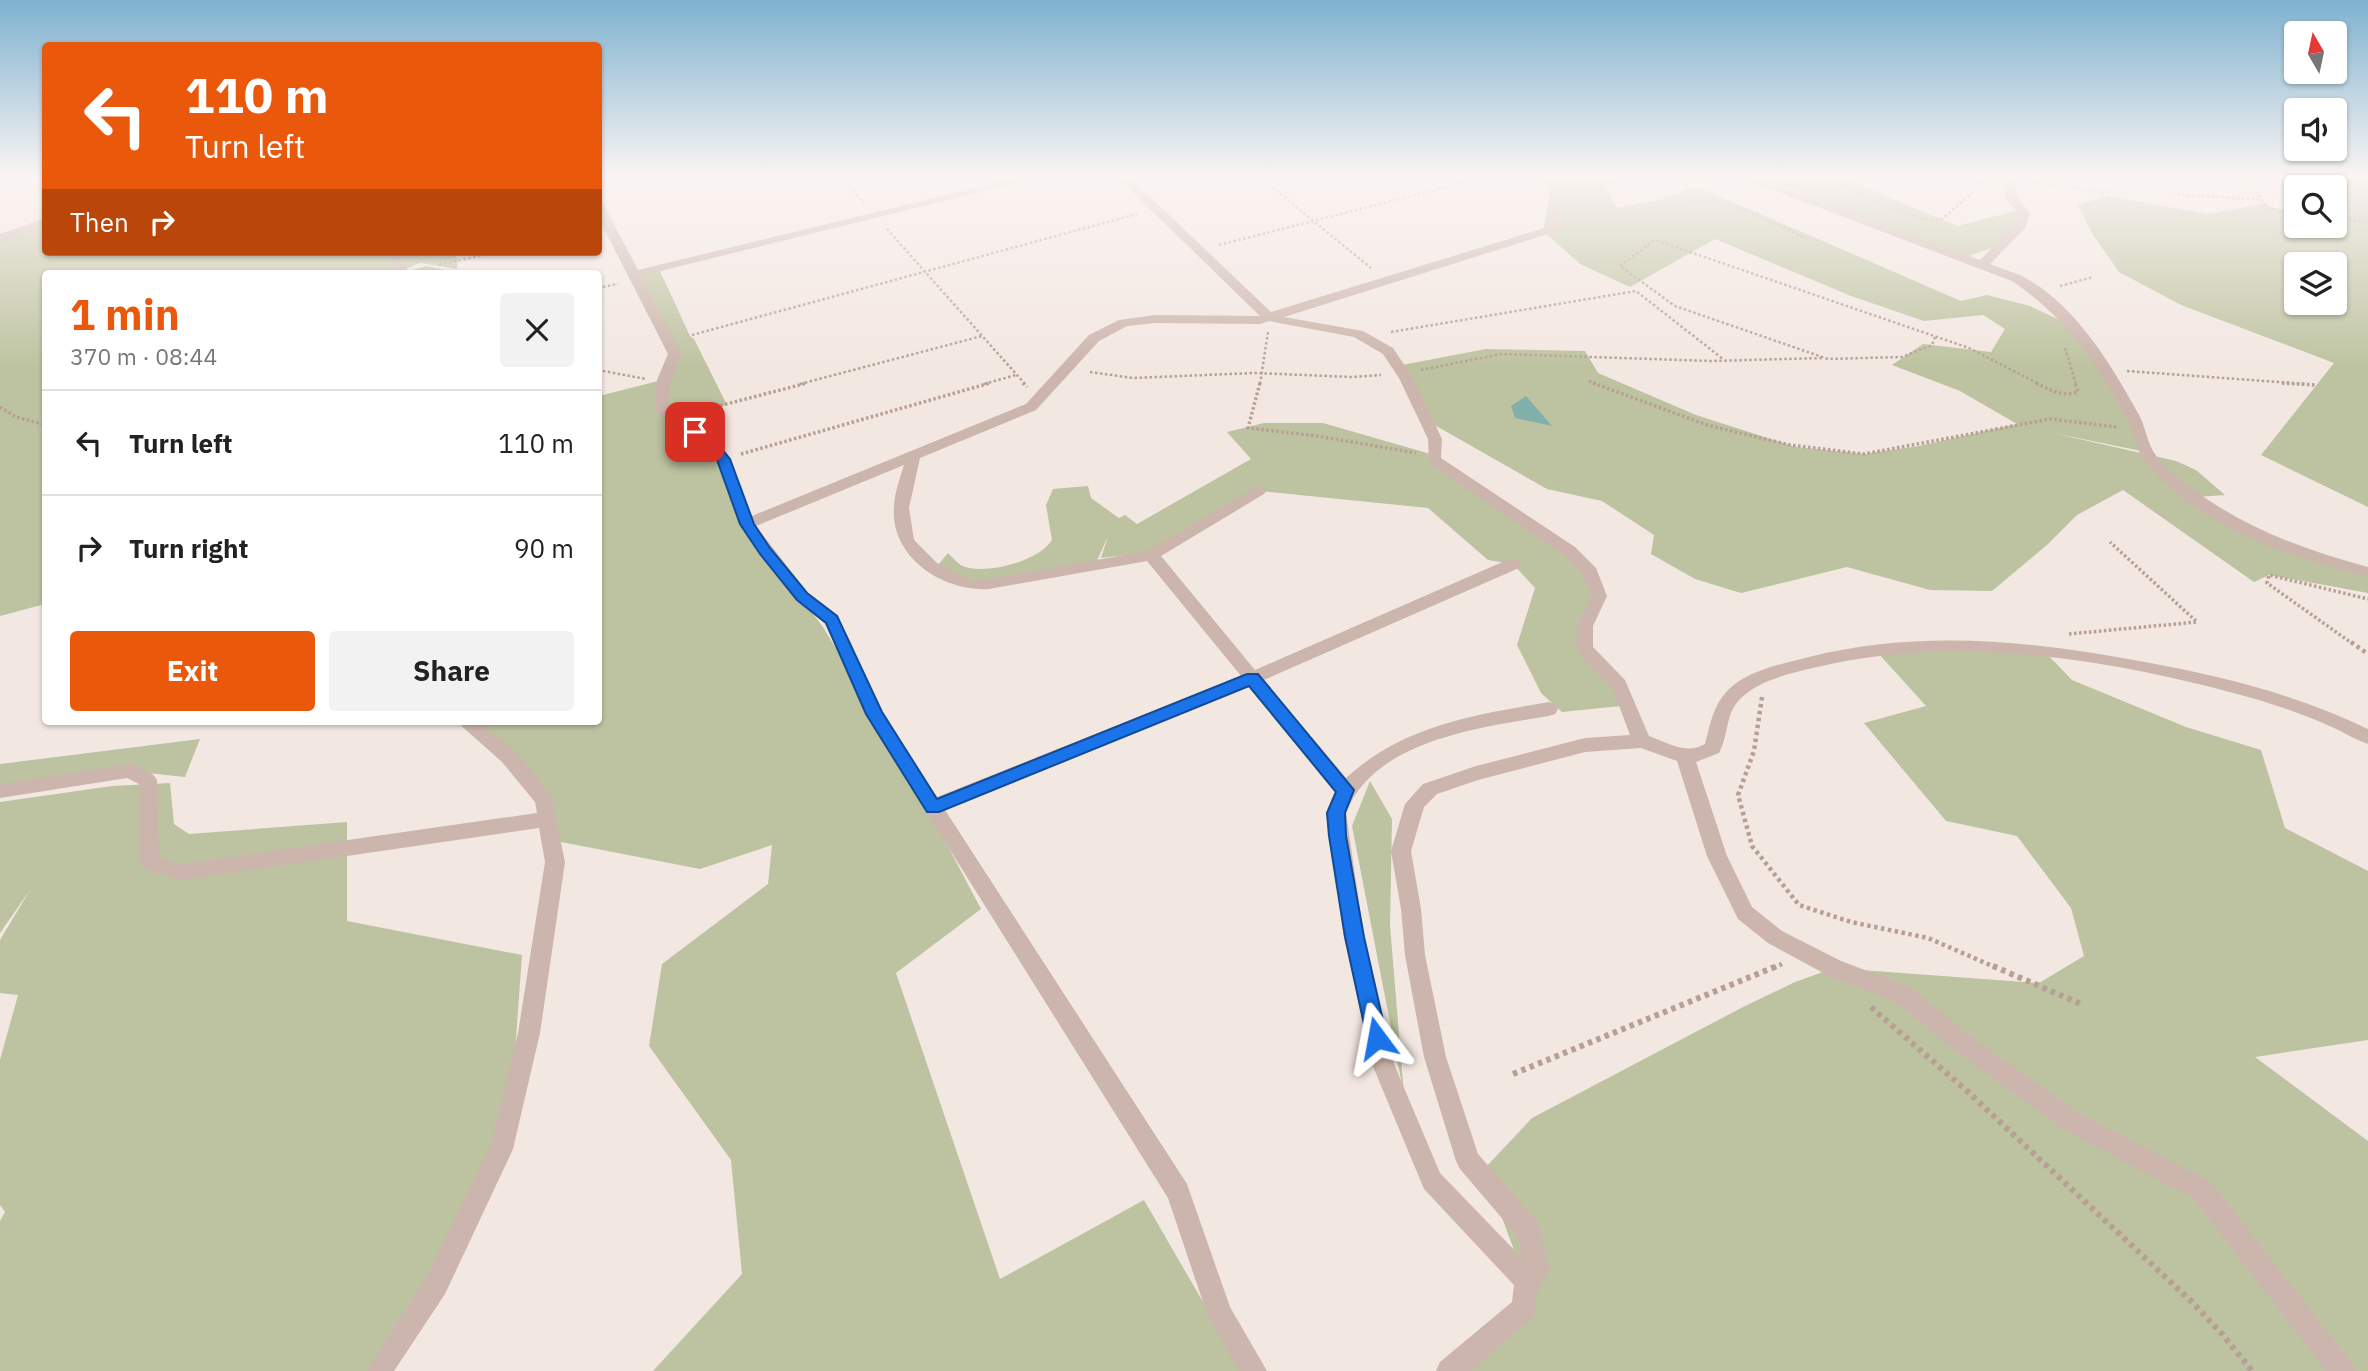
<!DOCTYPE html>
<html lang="en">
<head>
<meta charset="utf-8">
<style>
	body { margin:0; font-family:"IBM Plex Sans",sans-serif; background:#f2f2f2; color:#222; height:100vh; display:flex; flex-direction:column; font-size:26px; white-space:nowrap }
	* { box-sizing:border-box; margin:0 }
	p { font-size:23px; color:#767676 }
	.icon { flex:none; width:38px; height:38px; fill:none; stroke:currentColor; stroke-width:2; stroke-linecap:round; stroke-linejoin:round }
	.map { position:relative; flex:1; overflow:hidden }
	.details { position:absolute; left:42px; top:270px; width:560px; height:455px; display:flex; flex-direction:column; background:#fff; border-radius:7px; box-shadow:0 2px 5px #0004 }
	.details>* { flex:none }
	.guide { position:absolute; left:42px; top:42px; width:560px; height:214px; border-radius:7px; box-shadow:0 2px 5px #0004; background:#ea580c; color:#fff; overflow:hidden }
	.needle { width:46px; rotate:351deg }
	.controls { position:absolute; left:2284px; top:21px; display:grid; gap:14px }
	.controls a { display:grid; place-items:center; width:63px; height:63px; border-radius:7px; background:#fff; box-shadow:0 2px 5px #0004; font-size:35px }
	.pin { position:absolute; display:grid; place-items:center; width:60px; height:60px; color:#fff; margin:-30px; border-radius:14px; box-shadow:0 4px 10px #0006 }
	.me { position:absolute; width:77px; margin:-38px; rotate:347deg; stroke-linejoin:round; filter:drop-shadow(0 0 5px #0008) }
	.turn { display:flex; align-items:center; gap:24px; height:147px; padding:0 28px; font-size:32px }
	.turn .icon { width:91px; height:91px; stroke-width:2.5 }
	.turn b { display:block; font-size:49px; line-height:60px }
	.then { display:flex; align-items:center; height:66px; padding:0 28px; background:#0003; gap:14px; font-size:26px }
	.round { display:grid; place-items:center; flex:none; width:74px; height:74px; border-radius:7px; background:#f2f2f2 }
	.summary { display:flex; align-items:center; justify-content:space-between; height:119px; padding:0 28px }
	h1 { font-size:42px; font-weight:700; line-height:52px; color:#ea580c }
	.primary-button { display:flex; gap:14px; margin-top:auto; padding:14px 28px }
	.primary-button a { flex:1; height:80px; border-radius:7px; background:#ea580c; color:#fff; font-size:28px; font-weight:700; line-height:80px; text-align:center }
	.primary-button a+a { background:#f2f2f2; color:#222 }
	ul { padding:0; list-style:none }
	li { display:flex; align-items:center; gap:21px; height:105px; padding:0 28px; border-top:2px solid #e0e0e0 }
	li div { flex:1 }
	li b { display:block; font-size:26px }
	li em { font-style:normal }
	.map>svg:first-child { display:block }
</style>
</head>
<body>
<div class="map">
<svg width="2368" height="1371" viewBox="0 0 2368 1371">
	<rect width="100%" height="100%" fill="#f3e7e1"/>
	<g fill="#bdc3a0" fill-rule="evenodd">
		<polygon points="1554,175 1685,175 1604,184 1617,208 1662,199 1696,186 1961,301 1987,295 2030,306 2076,328 2146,452 2053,433 2176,461 2196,470 2225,495 2197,497 2221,516 2368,572 2368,593 2269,575 2254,582 2123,490 2077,515 2047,545 1992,591 1930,590 1847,567 1741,593 1695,579 1651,554 1654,535 1602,501 1547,489 1431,423 1402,365 1486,349 1585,351 1598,373 1696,415 1796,447 1864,454 1919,446 2017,424 1960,391 1892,365 1923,344 1991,352 2005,329 1983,315 1924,321 1851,296 1715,239 1630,287 1580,264 1543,231"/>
		<polygon points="1775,175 1836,175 1957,226 2016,211 2022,220 2002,245 1962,258 1876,226 1781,184 1759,183"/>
		<path d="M2306,175H2368V507L2261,455L2334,363L2181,305L2119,272L2093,235L2078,205L2106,196L2208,214L2262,204L2296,214V226H2334V187H2309ZM2296,264H2334V303H2296Z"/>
		<polygon points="45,220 46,252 453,252 458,260 457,269 420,263 402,270 403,273 426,266 460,273 46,273 45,604 0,616 0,238"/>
		<polygon points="660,271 690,336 694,339 727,405 695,412 765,551 823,627 897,750 981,909 896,973 1000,1279 1144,1200 1243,1371 653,1371 742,1274 731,1160 649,1046 662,964 768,884 772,845 700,869 551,840 534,788 465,721 598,721 599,396 662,380 675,354 636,275"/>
		<path d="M1264,423H1323L1434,455L1554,541L1594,581L1585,626L1595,661L1619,684L1621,706L1562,712L1541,693L1517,645L1535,588L1513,564L1488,560L1428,508L1259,491L1163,551L1101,558L1108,536L1097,561L977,585L938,565L948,553C953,558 959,565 965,567C989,574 1039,561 1052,540L1046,505L1053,489L1088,486L1091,498L1119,518L1125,515L1137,524L1251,459L1227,432Z"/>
		<polygon points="1916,647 2045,652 2072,680 2186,727 2261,750 2285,828 2368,871 2368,1040 2255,1057 2368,1141 2368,1371 1447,1371 1531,1296 1484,1169 1532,1118 1743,1007 1795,982 1834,968 2039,983 2084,956 2071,908 2017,836 1946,821 1864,723 1926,706 1878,653"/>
		<polygon points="200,739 185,777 129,771 0,793 0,764"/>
		<polygon points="1370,781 1392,819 1390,925 1404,1095 1352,826"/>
		<polygon points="170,783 174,824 189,834 347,822 347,921 522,955 511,1108 391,1354 378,1371 0,1371 0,1221 5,1212 0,1205 0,1060 18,995 0,993 0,940 30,890 0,933 0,802 112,786"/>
	</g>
	<polygon fill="#80b0a9" points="1526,396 1552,426 1515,418 1511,406"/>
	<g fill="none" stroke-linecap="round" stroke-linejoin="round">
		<g stroke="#b89f96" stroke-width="2.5" stroke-dasharray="2.5 2.5" stroke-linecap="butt">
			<polyline points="840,175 865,204"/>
			<polyline points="1257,175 1371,268"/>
			<polyline points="1683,175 1688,199 1733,204 1803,237"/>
			<polyline points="1835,175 1831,181 1921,219 1941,220 1971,194 1977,183 1992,180"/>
			<polyline points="2244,175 2269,209 2296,212"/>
			<polyline points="2028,182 2112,193"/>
			<polyline points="2172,194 2263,200"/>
			<polyline points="2334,217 2368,223"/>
			<polyline points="887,229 1025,384"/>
			<polyline points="1219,245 1494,175"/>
			<polyline points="439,265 496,252"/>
			<polyline points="2060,286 2093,277"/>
			<polyline points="598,288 618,284"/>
			<polyline points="1391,332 1636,291 1723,359"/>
			<polyline points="692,335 1137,214"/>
			<polyline points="1935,337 1932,345 1902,357 1828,359 1675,306 1620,266 1655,240 1969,348 2039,384"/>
			<polyline points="2065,348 2076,384"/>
			<polyline points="598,370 646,379"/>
			<polyline points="1421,370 1501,354 1711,361 1823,358"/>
			<polyline points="2127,371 2306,384"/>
			<polyline points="1090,372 1133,378 1255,373 1352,377 1381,375"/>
			<polyline points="1589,381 1598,384"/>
			<polyline points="800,384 982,336"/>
			<polyline points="984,384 1016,375"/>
			<polyline points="1260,384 1268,332"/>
		</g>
		<g stroke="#b89f96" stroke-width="3.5" stroke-dasharray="2.5 2.5" stroke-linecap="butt">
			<polyline points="1023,383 1027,387"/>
			<polyline points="1260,383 1248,428 1317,436 1416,453"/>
			<polyline points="1593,383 1707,425 1790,445 1864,454 2050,419 2117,427"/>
			<path d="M2036,383C2050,390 2062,397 2078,392L2075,383"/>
			<polyline points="2282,383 2316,385"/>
			<polyline points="0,407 16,417 46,425"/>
			<polyline points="696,412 807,383"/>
			<polyline points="741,454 990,383"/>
			<polyline points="2069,634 2197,622 2110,542"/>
			<polyline points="2353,644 2267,583 2269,575 2368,599"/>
		</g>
		<g stroke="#b89f96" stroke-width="4.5" stroke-dasharray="3.5 3.5" stroke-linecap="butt">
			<polyline points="2351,642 2368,654"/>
			<polyline points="1762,697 1754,751 1738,795 1752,846 1799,905 1851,922 1928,938 1997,968"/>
			<polyline points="1773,968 1782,964"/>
		</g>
		<g stroke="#b89f96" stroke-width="6" stroke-dasharray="4.5 4.5" stroke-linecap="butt">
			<polyline points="1993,966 2081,1004"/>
			<polyline points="1871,1007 1967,1091 2191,1301 2223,1335 2252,1371"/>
			<polyline points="1513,1074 1777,966"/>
		</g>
		<g fill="#ccb5ac" fill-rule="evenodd">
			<path d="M1028,175H1048L641,276L682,354L671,380L668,409L713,437L728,456L752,516L1026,404L1089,335L1119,320L1155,315L1260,316L1115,175H1127L1271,312L1551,226L1547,175H1557L1561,230L1284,317L1363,331L1393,348L1413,378L1442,439L1441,458L1575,547L1596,568L1607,596L1593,626V647L1625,680L1649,736C1668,743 1686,755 1705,744C1710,725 1713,706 1727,691C1748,670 1782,664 1809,657C1922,629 2033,641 2145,662C2222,676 2298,695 2368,729V744C2356,740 2345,733 2334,728C2310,717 2285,708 2259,700C2117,660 1958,632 1813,668C1788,674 1759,680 1740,699C1725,714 1729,735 1719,753L1696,762L1727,856L1752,907L1782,931L1841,961L1910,987L1973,1038L2080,1114L2211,1182L2351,1362L2355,1371H2326L2193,1198L2064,1130L1957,1052L1894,1001L1827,975L1768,943L1738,919L1707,856L1677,761L1641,748L1585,752L1478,780L1437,794L1424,807L1411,851L1421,909L1425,955L1446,1057L1478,1154L1538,1222L1550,1270L1539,1286L1533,1318L1470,1371H1436L1440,1362L1512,1302L1514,1285L1424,1189L1372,1064L1344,937L1326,813L1335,791L1249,686L945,810L1187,1184L1230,1307L1267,1371H1239L1207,1314L1168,1198L868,719L825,623L796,601L759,555L739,524L716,460L703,443L654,411L657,380L668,354L598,217V202L604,205L638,270ZM1269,321L1354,337L1383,354L1399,378L1428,439L1429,463L1563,555L1583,574L1591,596L1577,626L1576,648L1596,673L1612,687L1630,735L1585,738L1476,766L1423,784L1405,804L1391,851L1401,909L1405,955L1424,1057L1456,1161L1460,1169L1518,1237L1522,1258L1440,1173L1394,1064L1364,937L1346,813C1374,740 1481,727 1549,716L1555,714L1558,709L1555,704L1549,702C1474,715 1404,725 1346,778L1264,680L1519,568L1521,564L1519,560H1507L1255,670L1161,556L1264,494L1266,491L1264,488H1254L1147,551L989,579L971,580L937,563L914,540L909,508L920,458L1036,410L1099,341L1127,326L1155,323L1260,324ZM904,465C900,478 894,494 894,507C890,558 944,592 989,589L1147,561L1241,676L937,797L882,712L838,616L808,593L756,526Z"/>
			<path d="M1733,175H1749L1980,260L2015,225L2018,213L2004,196L2005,175H2015L2016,196L2030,213L2025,228L1990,264C1999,268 2010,271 2020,275C2074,302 2111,364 2139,415C2146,428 2147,443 2155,454C2165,469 2180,480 2194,490C2247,529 2305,550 2368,567V577C2290,557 2197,528 2145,461C2135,449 2134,432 2126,418C2098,363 2063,315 2012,281Z"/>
			<polygon points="46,218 46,225 0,242 0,234"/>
			<polygon points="396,252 408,252 403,262 409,273 397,273 391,262"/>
			<path d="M456,721H477L516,752L551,795L565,862L540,1033L513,1149L445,1294L394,1371H366L427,1276L490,1147L518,1033L545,862L539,828L181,880L142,868L139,862V784L127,778L0,798V784L129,764C139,767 153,771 157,780L159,857L181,864L537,813L535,802L502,762Z"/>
		</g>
	</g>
	<linearGradient id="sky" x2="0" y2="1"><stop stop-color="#7eb2cf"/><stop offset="0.48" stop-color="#faf4f2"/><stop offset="1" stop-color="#faf4f2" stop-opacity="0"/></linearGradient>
	<rect width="2368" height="367" fill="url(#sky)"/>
	<polygon fill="#1a73e8" stroke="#114b97" stroke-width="2" points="695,428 712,437 730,459 754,524 770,548 807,593 837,616 882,712 937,799 1247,674 1258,674 1354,790 1345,813 1346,836 1364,937 1387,1038 1384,1045 1377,1048 1370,1045 1367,1038 1345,937 1329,836 1327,813 1336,792 1249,686 939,812 927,812 866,714 826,623 797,600 760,554 740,524 717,460 703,442 688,432"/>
</svg>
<div class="controls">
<a><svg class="needle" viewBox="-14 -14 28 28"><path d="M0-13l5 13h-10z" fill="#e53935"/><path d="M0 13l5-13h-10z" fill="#767676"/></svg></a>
<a><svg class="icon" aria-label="sound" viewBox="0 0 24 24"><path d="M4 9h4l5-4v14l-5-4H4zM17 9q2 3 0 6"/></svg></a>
<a><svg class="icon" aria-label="search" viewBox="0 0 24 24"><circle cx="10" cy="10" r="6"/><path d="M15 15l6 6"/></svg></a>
<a><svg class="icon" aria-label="layers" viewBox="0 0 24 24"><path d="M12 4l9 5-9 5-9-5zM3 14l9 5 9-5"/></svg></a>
</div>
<div class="pin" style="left:695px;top:432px;background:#d93025"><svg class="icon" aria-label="arrive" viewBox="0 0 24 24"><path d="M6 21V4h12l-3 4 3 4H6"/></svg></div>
<svg class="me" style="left:1377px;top:1038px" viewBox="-20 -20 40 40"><path d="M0-17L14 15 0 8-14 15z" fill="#1a73e8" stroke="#fff" stroke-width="4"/></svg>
<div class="guide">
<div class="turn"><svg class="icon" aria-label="left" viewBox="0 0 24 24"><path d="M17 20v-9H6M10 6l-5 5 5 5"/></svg><div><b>110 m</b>Turn left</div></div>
<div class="then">Then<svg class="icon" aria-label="right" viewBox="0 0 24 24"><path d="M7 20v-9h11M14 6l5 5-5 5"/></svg></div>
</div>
<section class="details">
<div class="summary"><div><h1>1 min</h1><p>370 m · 08:44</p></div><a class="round"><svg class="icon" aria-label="close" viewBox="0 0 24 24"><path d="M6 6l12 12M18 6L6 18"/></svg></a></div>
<ul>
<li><svg class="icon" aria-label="left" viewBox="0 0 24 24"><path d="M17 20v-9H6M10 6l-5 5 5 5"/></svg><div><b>Turn left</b></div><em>110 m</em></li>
<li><svg class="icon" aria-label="right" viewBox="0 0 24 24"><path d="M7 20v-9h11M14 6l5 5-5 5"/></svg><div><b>Turn right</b></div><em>90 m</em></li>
</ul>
<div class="primary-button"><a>Exit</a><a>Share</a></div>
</section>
</div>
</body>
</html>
